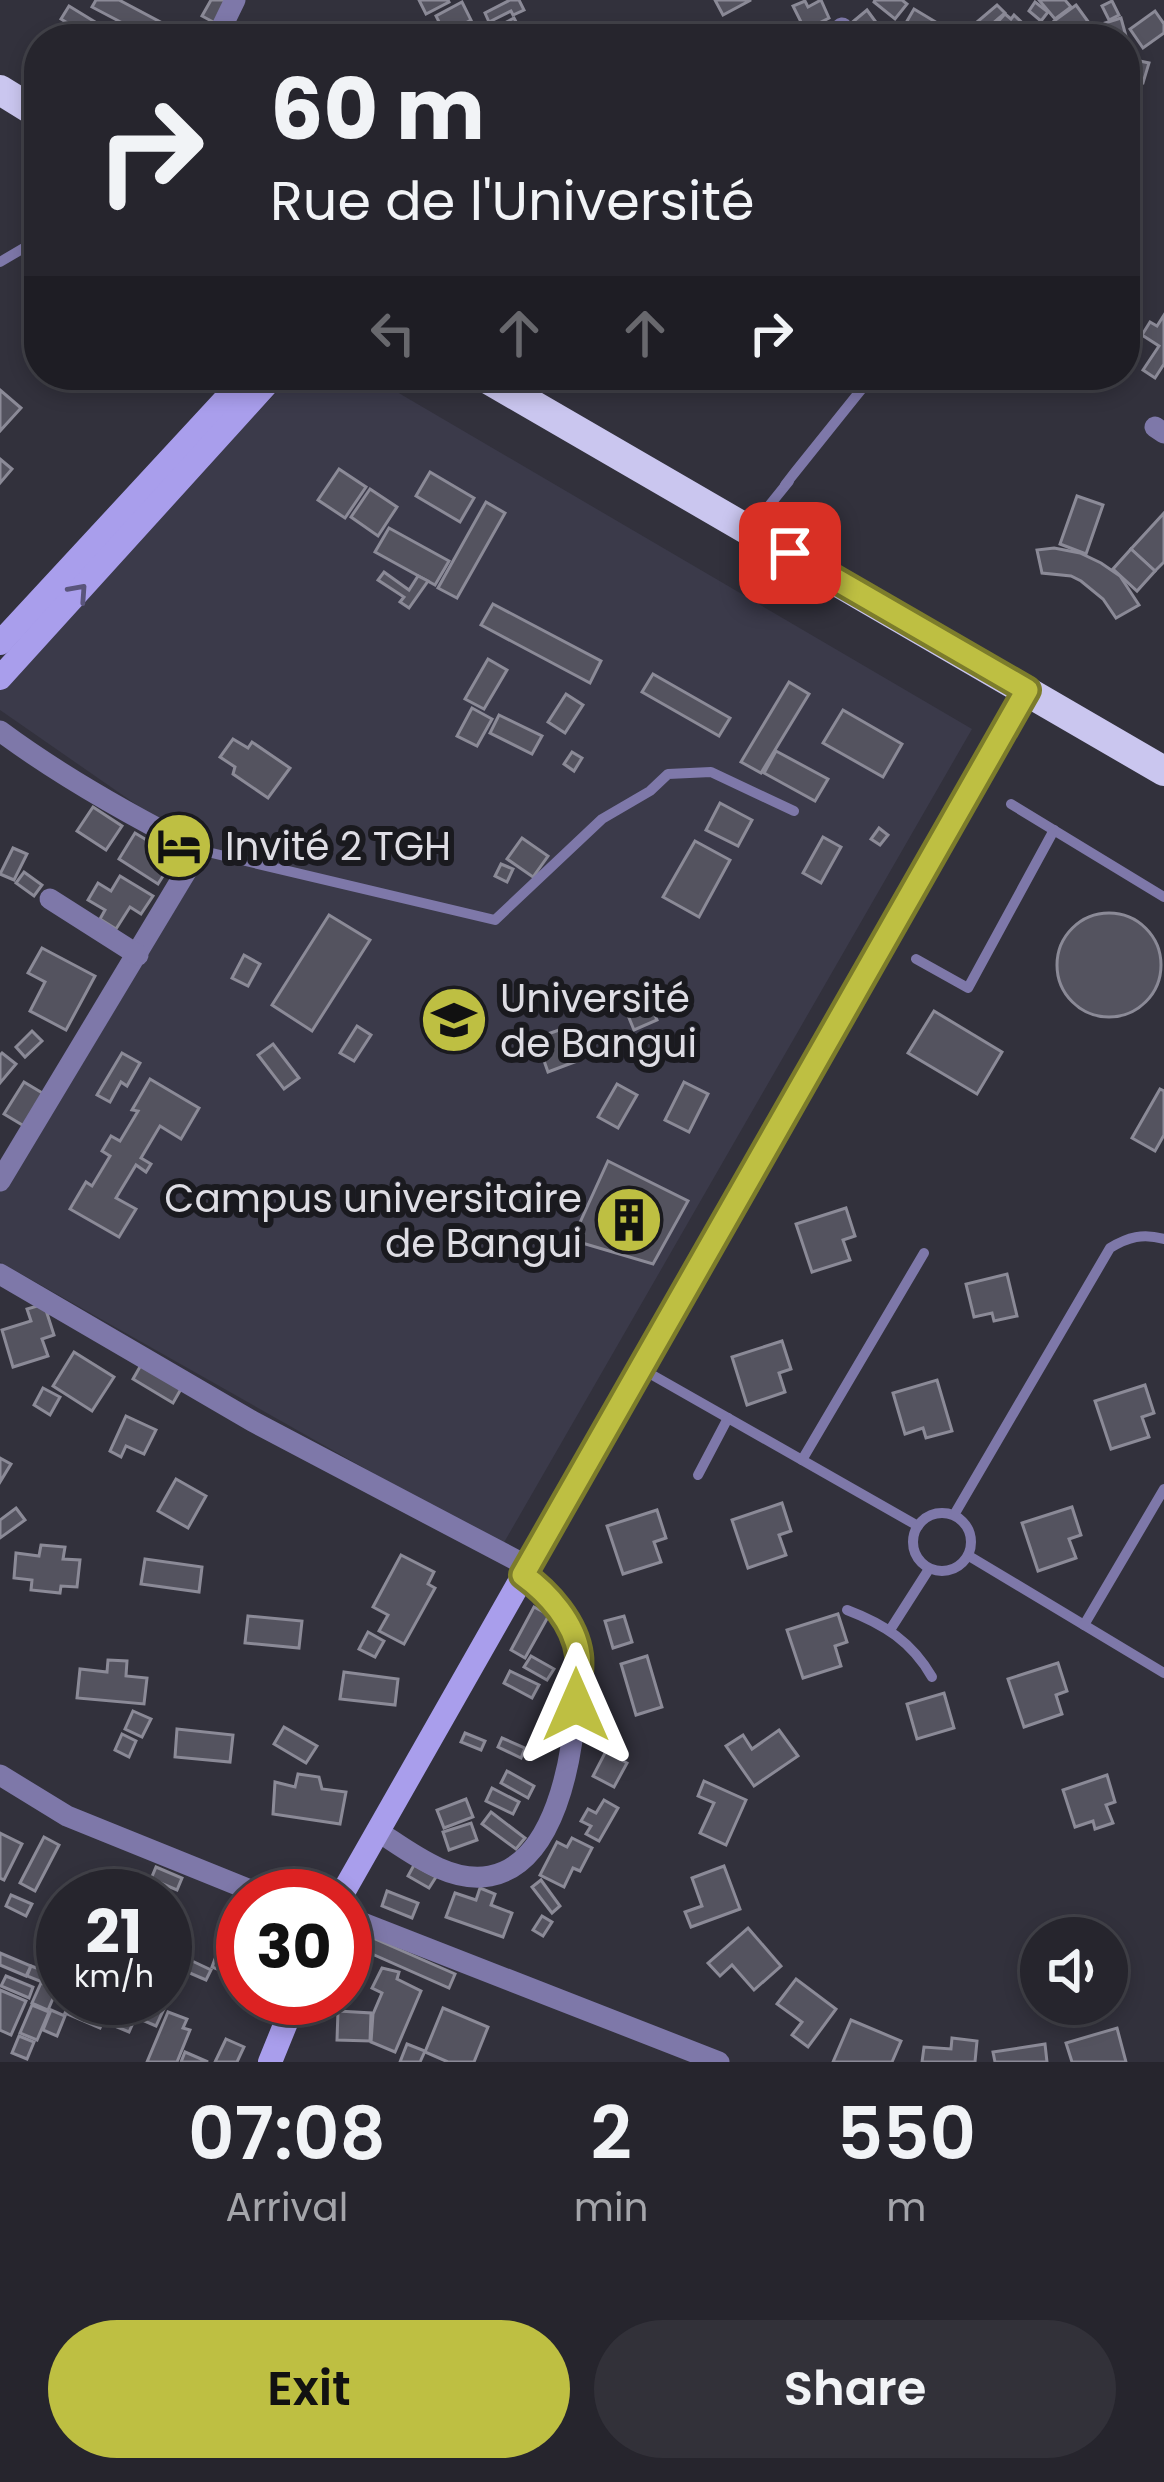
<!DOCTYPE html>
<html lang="en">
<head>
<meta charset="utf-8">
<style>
	body { margin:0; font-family:Poppins,sans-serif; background:#323139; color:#f1f3f6; height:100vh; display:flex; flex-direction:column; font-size:45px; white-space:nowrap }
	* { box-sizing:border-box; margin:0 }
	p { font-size:39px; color:#a4a5aa }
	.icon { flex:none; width:66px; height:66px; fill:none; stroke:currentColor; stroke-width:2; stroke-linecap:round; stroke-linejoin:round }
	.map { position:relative; height:2062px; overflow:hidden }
	.side { display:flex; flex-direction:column; background:#26252d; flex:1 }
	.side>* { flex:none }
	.hud { position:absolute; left:24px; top:24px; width:1116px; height:366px; border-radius:48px; box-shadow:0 6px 18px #0003,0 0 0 3px #424249; background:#26252d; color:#f1f3f6; overflow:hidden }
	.buttons { position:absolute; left:1020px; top:1917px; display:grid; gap:24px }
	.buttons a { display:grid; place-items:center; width:108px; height:108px; border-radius:50%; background:#26252d; box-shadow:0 6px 18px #0003,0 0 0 3px #424249; font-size:60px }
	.speed { position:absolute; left:36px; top:1869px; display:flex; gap:24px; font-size:60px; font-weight:700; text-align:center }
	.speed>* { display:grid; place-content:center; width:156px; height:156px; border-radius:50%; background:#26252d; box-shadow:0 6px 18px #0003,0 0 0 3px #424249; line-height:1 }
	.speed small { font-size:30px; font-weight:400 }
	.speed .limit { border:18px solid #d22; background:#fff; color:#111 }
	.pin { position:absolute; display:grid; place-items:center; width:102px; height:102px; color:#fff; margin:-51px; border-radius:24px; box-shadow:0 6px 18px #0006 }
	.me { position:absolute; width:132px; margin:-66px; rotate:0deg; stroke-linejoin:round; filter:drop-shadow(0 0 9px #0008) }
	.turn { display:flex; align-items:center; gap:42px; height:252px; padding:0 48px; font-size:54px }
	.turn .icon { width:156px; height:156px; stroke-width:2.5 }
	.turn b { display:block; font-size:84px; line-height:102px }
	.lanes { display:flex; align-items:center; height:114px; padding:0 48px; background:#0003; justify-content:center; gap:60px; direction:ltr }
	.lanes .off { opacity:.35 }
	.eta { display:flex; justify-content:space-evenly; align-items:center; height:204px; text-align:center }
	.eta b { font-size:72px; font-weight:600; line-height:84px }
	.button { display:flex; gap:24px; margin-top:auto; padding:24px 48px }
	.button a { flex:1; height:138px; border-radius:72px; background:#bebf42; color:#111; font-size:48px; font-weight:600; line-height:138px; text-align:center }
	.button a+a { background:#323139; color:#f1f3f6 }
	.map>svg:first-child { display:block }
</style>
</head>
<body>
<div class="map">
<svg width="1164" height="2062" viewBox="0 0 1164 2062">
	<rect width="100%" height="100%" fill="#32313c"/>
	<polygon fill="#3b3a4a" points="293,375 368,375 972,729 502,1546 0,1262 0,1187 206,853 0,710 0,683"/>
	<g fill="#54535f" stroke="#8b8a97" stroke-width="3">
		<polygon points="96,0 119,0 181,33 178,39 153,39 92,7"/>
		<polygon points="211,0 229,0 217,24 202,16"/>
		<polygon points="419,0 448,0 449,2 426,14"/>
		<polygon points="510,0 519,0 524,10 513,15 511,11 489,22 485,13"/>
		<polygon points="715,0 751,0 723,15"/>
		<polygon points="821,0 829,18 805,30 793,6 805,1 808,7"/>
		<polygon points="875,0 902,0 907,4 895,19 874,2"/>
		<polygon points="1039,0 1065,0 1071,7 1055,19"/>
		<polygon points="1112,1 1119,15 1109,20 1102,6"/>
		<polygon points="462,2 471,20 445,34 436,16"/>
		<polygon points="1035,2 1048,12 1041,21 1029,11"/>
		<polygon points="997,5 1005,13 984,31 977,22"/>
		<polygon points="1076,5 1092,27 1082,35 1077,28 1065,37 1054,21"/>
		<polygon points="69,6 100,25 92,38 61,19"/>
		<polygon points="914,9 939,24 931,39 921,39 903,28"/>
		<polygon points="867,10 878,25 860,39 849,25"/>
		<polygon points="1155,11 1164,24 1164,33 1143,48 1130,29"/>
		<polygon points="1005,14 1011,19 1014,15 1035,35 1031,39 1007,39 993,27"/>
		<polygon points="514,18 525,39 474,39"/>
		<polygon points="1121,18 1129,47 1125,48 1125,39 1109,39 1105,23"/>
		<polygon points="1135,60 1149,63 1143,83 1129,79"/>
		<polygon points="1125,95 1136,103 1125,119"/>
		<polygon points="1164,315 1164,364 1155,378 1143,370 1159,346 1142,335 1150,322 1157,326"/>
		<polygon points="1011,375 1041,375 1034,388"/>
		<polygon points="0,390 21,408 0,431"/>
		<polygon points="0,459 12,469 0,483"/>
		<polygon points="339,469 366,487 345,518 318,500"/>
		<polygon points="430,472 474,498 460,522 416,496"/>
		<polygon points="370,489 397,507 378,536 351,517"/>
		<polygon points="1077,496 1103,505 1086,554 1060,544"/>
		<polygon points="486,502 505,513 457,598 438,588"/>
		<polygon points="1164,513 1164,562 1155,571 1131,549"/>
		<polygon points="389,528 449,561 435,585 375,552"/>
		<polygon points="1054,548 1080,553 1101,563 1120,576 1139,605 1116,618 1103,599 1081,581 1071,576 1042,573 1037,550"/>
		<polygon points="1131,549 1155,571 1137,591 1113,569"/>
		<polygon points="384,572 409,590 418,576 428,581 409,608 400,602 404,597 378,580"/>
		<polygon points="493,604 601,661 590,683 481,625"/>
		<polygon points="488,659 507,670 484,709 465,699"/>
		<polygon points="653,674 730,718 719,736 642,692"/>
		<polygon points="789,682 809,694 761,773 741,762"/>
		<polygon points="566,694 583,705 565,733 548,722"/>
		<polygon points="472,708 492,719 477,746 457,736"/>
		<polygon points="843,710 902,744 883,777 823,743"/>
		<polygon points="499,715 542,736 532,754 490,733"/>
		<polygon points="233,739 248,748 252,742 290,768 268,798 233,774 235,767 220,757"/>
		<polygon points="776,751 828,779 815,801 764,773"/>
		<polygon points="572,752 582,758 574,771 564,764"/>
		<polygon points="720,803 752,820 738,846 706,830"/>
		<polygon points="93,807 122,826 106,850 77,831"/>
		<polygon points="879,828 888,835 880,845 871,839"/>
		<polygon points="135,833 175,857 158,884 119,859"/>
		<polygon points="823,837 841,847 821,883 803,873"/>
		<polygon points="522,838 548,856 533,877 507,859"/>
		<polygon points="695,841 730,860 699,917 663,897"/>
		<polygon points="13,848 27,854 14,880 0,874"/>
		<polygon points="501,864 513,869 507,882 495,876"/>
		<polygon points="24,872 42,885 34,896 16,883"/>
		<polygon points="120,876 153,896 141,914 130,907 116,929 100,919 105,910 88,900 98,883 111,891"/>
		<circle cx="1109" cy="965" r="52"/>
		<polygon points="329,915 370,940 312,1031 272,1005"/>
		<polygon points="42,948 95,976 66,1030 30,1011 45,982 28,973"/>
		<polygon points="244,955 260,964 248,986 232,978"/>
		<polygon points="643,987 657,1020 634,1030 620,996"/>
		<polygon points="934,1011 1002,1052 977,1094 908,1053"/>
		<polygon points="357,1026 371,1035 354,1061 340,1053"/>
		<polygon points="565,1028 577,1061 548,1072 536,1038"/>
		<polygon points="32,1031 42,1041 25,1057 16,1047"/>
		<polygon points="273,1044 299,1078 284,1089 258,1055"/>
		<polygon points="2,1053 16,1064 0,1083 0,1055"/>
		<polygon points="122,1053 140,1063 127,1086 121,1082 110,1102 97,1095"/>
		<polygon points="150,1079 199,1108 181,1139 160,1126 141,1158 151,1164 146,1172 136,1165 116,1198 136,1209 119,1237 70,1209 86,1182 92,1186 110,1156 102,1151 111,1136 120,1141 138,1111 132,1110"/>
		<polygon points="24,1082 44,1094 24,1126 4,1114"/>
		<polygon points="684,1082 708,1094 689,1132 665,1120"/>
		<polygon points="617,1084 637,1095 618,1128 598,1117"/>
		<polygon points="1160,1089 1164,1091 1164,1135 1155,1151 1132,1138"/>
		<polygon points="608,1161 688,1201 653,1264 572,1240"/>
		<polygon points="846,1208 855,1236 843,1240 850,1260 812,1272 796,1224"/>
		<polygon points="1007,1274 1017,1316 994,1321 992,1313 974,1317 966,1284"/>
		<polygon points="44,1304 54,1335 42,1339 48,1356 13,1367 2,1330 31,1321 27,1309"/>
		<polygon points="782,1341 791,1369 779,1373 785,1392 747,1405 732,1357"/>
		<polygon points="74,1352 114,1377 92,1411 53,1386"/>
		<polygon points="145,1358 185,1382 173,1403 133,1379"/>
		<polygon points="937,1380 952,1431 926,1438 923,1428 905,1434 893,1393"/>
		<polygon points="1145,1385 1154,1413 1142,1417 1149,1437 1111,1449 1095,1401"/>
		<polygon points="43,1388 60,1397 50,1415 34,1405"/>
		<polygon points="126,1416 156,1430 144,1454 126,1446 121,1457 110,1451"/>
		<polygon points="0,1458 11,1464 0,1482"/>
		<polygon points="176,1479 206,1496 188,1528 158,1511"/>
		<polygon points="782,1503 791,1531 779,1535 786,1555 748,1568 732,1520"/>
		<polygon points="1072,1507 1081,1535 1069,1539 1076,1558 1038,1571 1022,1523"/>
		<polygon points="16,1508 25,1520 0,1538 0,1520"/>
		<polygon points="657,1510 666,1538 654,1542 661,1562 623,1574 607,1526"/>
		<polygon points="41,1545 65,1547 63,1559 80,1560 77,1587 61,1586 60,1593 31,1590 32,1580 14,1578 16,1553 39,1556"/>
		<polygon points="401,1555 434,1572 428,1584 435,1588 404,1644 379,1631 388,1615 373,1607"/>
		<polygon points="145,1559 202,1567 199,1592 141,1584"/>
		<polygon points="534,1607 549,1615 525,1658 511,1650"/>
		<polygon points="838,1614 847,1642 835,1646 841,1666 803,1678 787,1630"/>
		<polygon points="248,1616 302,1621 299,1648 245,1643"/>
		<polygon points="624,1616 632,1642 613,1648 605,1621"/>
		<polygon points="368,1632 384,1641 375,1657 359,1649"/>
		<polygon points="531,1656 554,1669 547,1680 524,1667"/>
		<polygon points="647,1656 662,1707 636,1715 621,1664"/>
		<polygon points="108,1660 127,1661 126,1676 147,1678 144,1704 77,1698 80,1669 107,1672"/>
		<polygon points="1058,1663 1067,1691 1056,1695 1062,1714 1024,1727 1008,1679"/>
		<polygon points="510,1671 539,1685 532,1698 504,1683"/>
		<polygon points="344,1672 398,1679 395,1705 340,1699"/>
		<polygon points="944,1693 954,1728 917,1739 907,1704"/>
		<polygon points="133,1711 151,1719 142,1737 125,1729"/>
		<polygon points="284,1727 317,1746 306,1763 274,1744"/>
		<polygon points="177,1729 233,1735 230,1762 175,1757"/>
		<polygon points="779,1730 798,1756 754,1786 726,1746 743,1735 752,1749"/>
		<polygon points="465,1733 485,1741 481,1750 461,1742"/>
		<polygon points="122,1734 136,1741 129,1757 115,1750"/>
		<polygon points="502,1738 525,1748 521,1758 498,1747"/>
		<polygon points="606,1751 627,1763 614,1787 593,1776"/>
		<polygon points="507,1771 534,1786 528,1798 501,1783"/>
		<polygon points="298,1774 319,1777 322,1789 346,1792 340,1824 273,1814 275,1782 295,1787"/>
		<polygon points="1107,1775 1115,1802 1106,1805 1113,1823 1095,1829 1093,1821 1075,1827 1063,1790"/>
		<polygon points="704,1781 746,1800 726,1845 700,1833 714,1803 698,1796"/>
		<polygon points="492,1788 519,1802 513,1814 486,1801"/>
		<polygon points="466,1799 473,1817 444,1828 437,1810"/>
		<polygon points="604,1800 618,1808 599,1841 586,1834 591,1826 581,1821 588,1809 596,1813"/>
		<polygon points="491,1812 525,1838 516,1849 482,1824"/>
		<polygon points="471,1823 477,1840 449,1850 443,1832"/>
		<polygon points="0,1833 22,1844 4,1880 0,1878"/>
		<polygon points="44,1837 59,1845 35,1891 20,1883"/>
		<polygon points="572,1838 592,1848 580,1871 573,1868 564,1887 540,1875 557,1842 567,1847"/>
		<polygon points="414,1865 436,1877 429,1888 408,1876"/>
		<polygon points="724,1866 740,1909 691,1927 685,1912 702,1906 692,1878"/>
		<polygon points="156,1867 182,1878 177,1890 151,1879"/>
		<polygon points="541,1880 560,1906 552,1913 532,1887"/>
		<polygon points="480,1888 495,1894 491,1905 512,1913 503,1937 446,1917 455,1893 476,1900"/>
		<polygon points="387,1891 418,1903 412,1918 382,1906"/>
		<polygon points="11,1895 32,1904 26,1916 6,1906"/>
		<polygon points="54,1908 63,1912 63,1932 47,1925"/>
		<polygon points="542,1916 552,1922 543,1936 533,1930"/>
		<polygon points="350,1928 455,1974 449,1988 345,1942"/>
		<polygon points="748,1928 781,1966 754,1990 732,1965 720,1976 708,1963"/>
		<polygon points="243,1930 243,1980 212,1967 219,1948 233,1954"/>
		<polygon points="55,1944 63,1947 63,1969 48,1962"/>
		<polygon points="0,1953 31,1966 26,1976 0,1965"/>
		<polygon points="190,1960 211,1970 206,1980 185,1971"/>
		<polygon points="31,1966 45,1971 47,1966 63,1970 57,1988 27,1976"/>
		<polygon points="382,1968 399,1972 397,1979 421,1991 395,2052 371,2042 373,2014 382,1993 372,1988"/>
		<polygon points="6,1976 33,1987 29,1998 1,1986"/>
		<polygon points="165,1978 176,1983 156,2026 142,2020 152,1998 165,1998"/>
		<polygon points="796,1979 836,2009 808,2047 792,2035 802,2022 777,2004"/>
		<polygon points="41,1983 57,1989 48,2010 32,2003"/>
		<polygon points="0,1990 26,2001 11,2035 0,2030"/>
		<polygon points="72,1998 144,1998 129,2032 103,2021 100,2028 65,2013"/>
		<polygon points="32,2005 49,2012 37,2040 20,2033"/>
		<polygon points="443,2008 488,2027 474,2062 448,2062 425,2052"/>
		<polygon points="51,2010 65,2016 57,2036 43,2030"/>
		<polygon points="338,2011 371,2013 370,2041 337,2040"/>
		<polygon points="168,2012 187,2019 183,2028 190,2030 177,2062 147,2062"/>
		<polygon points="851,2020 901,2041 892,2062 833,2062"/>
		<polygon points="1117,2028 1126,2062 1072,2062 1066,2043"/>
		<polygon points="19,2036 34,2042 27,2059 12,2053"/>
		<polygon points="952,2038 977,2041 975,2062 922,2062 924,2047 951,2049"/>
		<polygon points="226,2039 244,2047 237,2062 215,2062"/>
		<polygon points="407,2044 425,2051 420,2062 400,2062"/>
		<polygon points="1045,2044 1047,2062 995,2062 993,2052"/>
		<polygon points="185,2052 208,2062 181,2062"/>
	</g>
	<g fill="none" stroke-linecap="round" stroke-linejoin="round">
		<g stroke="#7e78a9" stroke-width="10">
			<polyline points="0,262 39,239"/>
			<polygon points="873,375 785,485 795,472"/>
			<polyline points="752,527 789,481"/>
			<polyline points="1011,804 1164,897"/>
			<polyline points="199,850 495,920 602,819 650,791 668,774 711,772 794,811"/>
			<polyline points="916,959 968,988 1054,830"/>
			<polyline points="640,1368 918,1526"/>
			<polyline points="802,1460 924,1253"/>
			<polyline points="698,1475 728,1418"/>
			<circle cx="942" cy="1542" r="29"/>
			<path d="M954,1515L1110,1248C1128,1237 1143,1233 1164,1239"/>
			<polyline points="969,1556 1164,1673"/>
			<path d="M847,1610C884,1624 912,1642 932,1677"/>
			<polyline points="1084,1625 1164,1489"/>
			<polyline points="890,1630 929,1569"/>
		</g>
		<g stroke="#7e78a9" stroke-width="21">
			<polyline points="216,39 235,0"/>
			<polyline points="833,39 842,28"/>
			<polyline points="1155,427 1164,433"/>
			<path d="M0,731C62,777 130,815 199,850L0,1181"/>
			<polyline points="50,899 138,955"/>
			<polyline points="0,1274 252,1421 529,1567"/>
			<polyline points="0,1775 67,1816 265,1896"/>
			<path d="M379,1832C410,1852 450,1884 490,1876C556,1863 572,1758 576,1704C578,1682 582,1660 575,1639C567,1614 544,1590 523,1575"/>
			<polyline points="345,1916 719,2062"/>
		</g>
		<g stroke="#a99eec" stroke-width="24">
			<polyline points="0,643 248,375"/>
			<polyline points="0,678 275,375"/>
			<polyline points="341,1896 1027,690"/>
			<polyline points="270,2062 296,1998"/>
		</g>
		<g stroke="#cac6ef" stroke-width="30">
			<polyline points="0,90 39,114"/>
			<polyline points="481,375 1164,771"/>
		</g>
	</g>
	<defs><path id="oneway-chevron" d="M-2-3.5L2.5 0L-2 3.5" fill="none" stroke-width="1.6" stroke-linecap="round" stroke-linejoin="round" transform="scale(3)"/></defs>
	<use stroke="#5a557b" href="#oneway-chevron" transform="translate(79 592) rotate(-48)"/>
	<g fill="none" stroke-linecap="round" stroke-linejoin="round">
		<defs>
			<path id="route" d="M576,1705C577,1689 581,1670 579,1655C575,1623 548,1593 523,1575L1027,690L790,553"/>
		</defs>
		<use href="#route" stroke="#7c7c2b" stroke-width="30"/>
		<use href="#route" stroke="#bebf42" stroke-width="21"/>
	</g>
	<defs>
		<symbol id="hotel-disc" viewBox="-11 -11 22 22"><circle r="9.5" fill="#bebf42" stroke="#1a1a1f"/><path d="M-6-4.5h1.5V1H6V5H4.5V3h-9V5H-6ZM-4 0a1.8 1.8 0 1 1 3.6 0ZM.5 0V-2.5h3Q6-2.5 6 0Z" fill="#111"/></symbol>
		<symbol id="university-disc" viewBox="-11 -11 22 22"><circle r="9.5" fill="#bebf42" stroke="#1a1a1f"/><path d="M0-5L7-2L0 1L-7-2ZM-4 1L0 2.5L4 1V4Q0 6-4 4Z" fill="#111"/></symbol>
		<symbol id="building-disc" viewBox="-11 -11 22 22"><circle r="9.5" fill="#bebf42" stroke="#1a1a1f"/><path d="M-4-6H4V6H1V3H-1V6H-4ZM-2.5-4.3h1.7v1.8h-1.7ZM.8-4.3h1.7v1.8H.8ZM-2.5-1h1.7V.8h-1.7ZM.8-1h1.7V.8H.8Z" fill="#111"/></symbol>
	</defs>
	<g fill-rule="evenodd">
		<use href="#hotel-disc" x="141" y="808" width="76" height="76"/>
		<use href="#university-disc" x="416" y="982" width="76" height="76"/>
		<use href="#building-disc" x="591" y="1182" width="76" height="76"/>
	</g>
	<g text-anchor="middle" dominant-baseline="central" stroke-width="12" stroke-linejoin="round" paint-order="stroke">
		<g font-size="39" fill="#dedde4" stroke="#1a1a1f" text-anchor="start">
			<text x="225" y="846">Invité 2 TGH</text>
			<text x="500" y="998">Université<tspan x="500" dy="45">de Bangui</tspan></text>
			<text x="582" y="1198" text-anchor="end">Campus universitaire<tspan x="582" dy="45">de Bangui</tspan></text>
		</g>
	</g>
</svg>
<div class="buttons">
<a><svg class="icon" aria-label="sound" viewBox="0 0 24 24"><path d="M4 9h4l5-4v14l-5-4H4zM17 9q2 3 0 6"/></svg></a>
</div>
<div class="speed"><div>21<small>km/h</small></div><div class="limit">30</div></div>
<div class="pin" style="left:790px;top:553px;background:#d93025"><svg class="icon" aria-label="arrive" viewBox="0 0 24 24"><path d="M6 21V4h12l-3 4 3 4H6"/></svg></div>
<svg class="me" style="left:576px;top:1705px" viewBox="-20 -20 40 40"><path d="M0-17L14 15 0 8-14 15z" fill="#bebf42" stroke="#fff" stroke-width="4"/></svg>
<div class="hud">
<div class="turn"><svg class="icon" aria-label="right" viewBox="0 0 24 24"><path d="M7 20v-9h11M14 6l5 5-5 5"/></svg><div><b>60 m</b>Rue de l'Université</div></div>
<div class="lanes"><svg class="icon off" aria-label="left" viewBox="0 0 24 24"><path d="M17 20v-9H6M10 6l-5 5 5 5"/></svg><svg class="icon off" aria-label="ahead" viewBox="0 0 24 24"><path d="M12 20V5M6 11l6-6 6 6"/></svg><svg class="icon off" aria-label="ahead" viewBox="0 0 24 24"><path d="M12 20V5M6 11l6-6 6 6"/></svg><svg class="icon" aria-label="right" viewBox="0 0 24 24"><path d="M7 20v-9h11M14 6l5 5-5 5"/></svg></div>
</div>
</div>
<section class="side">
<div class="eta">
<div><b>07:08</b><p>Arrival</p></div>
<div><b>2</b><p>min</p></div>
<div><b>550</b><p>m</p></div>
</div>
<div class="button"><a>Exit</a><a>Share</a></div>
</section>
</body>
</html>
